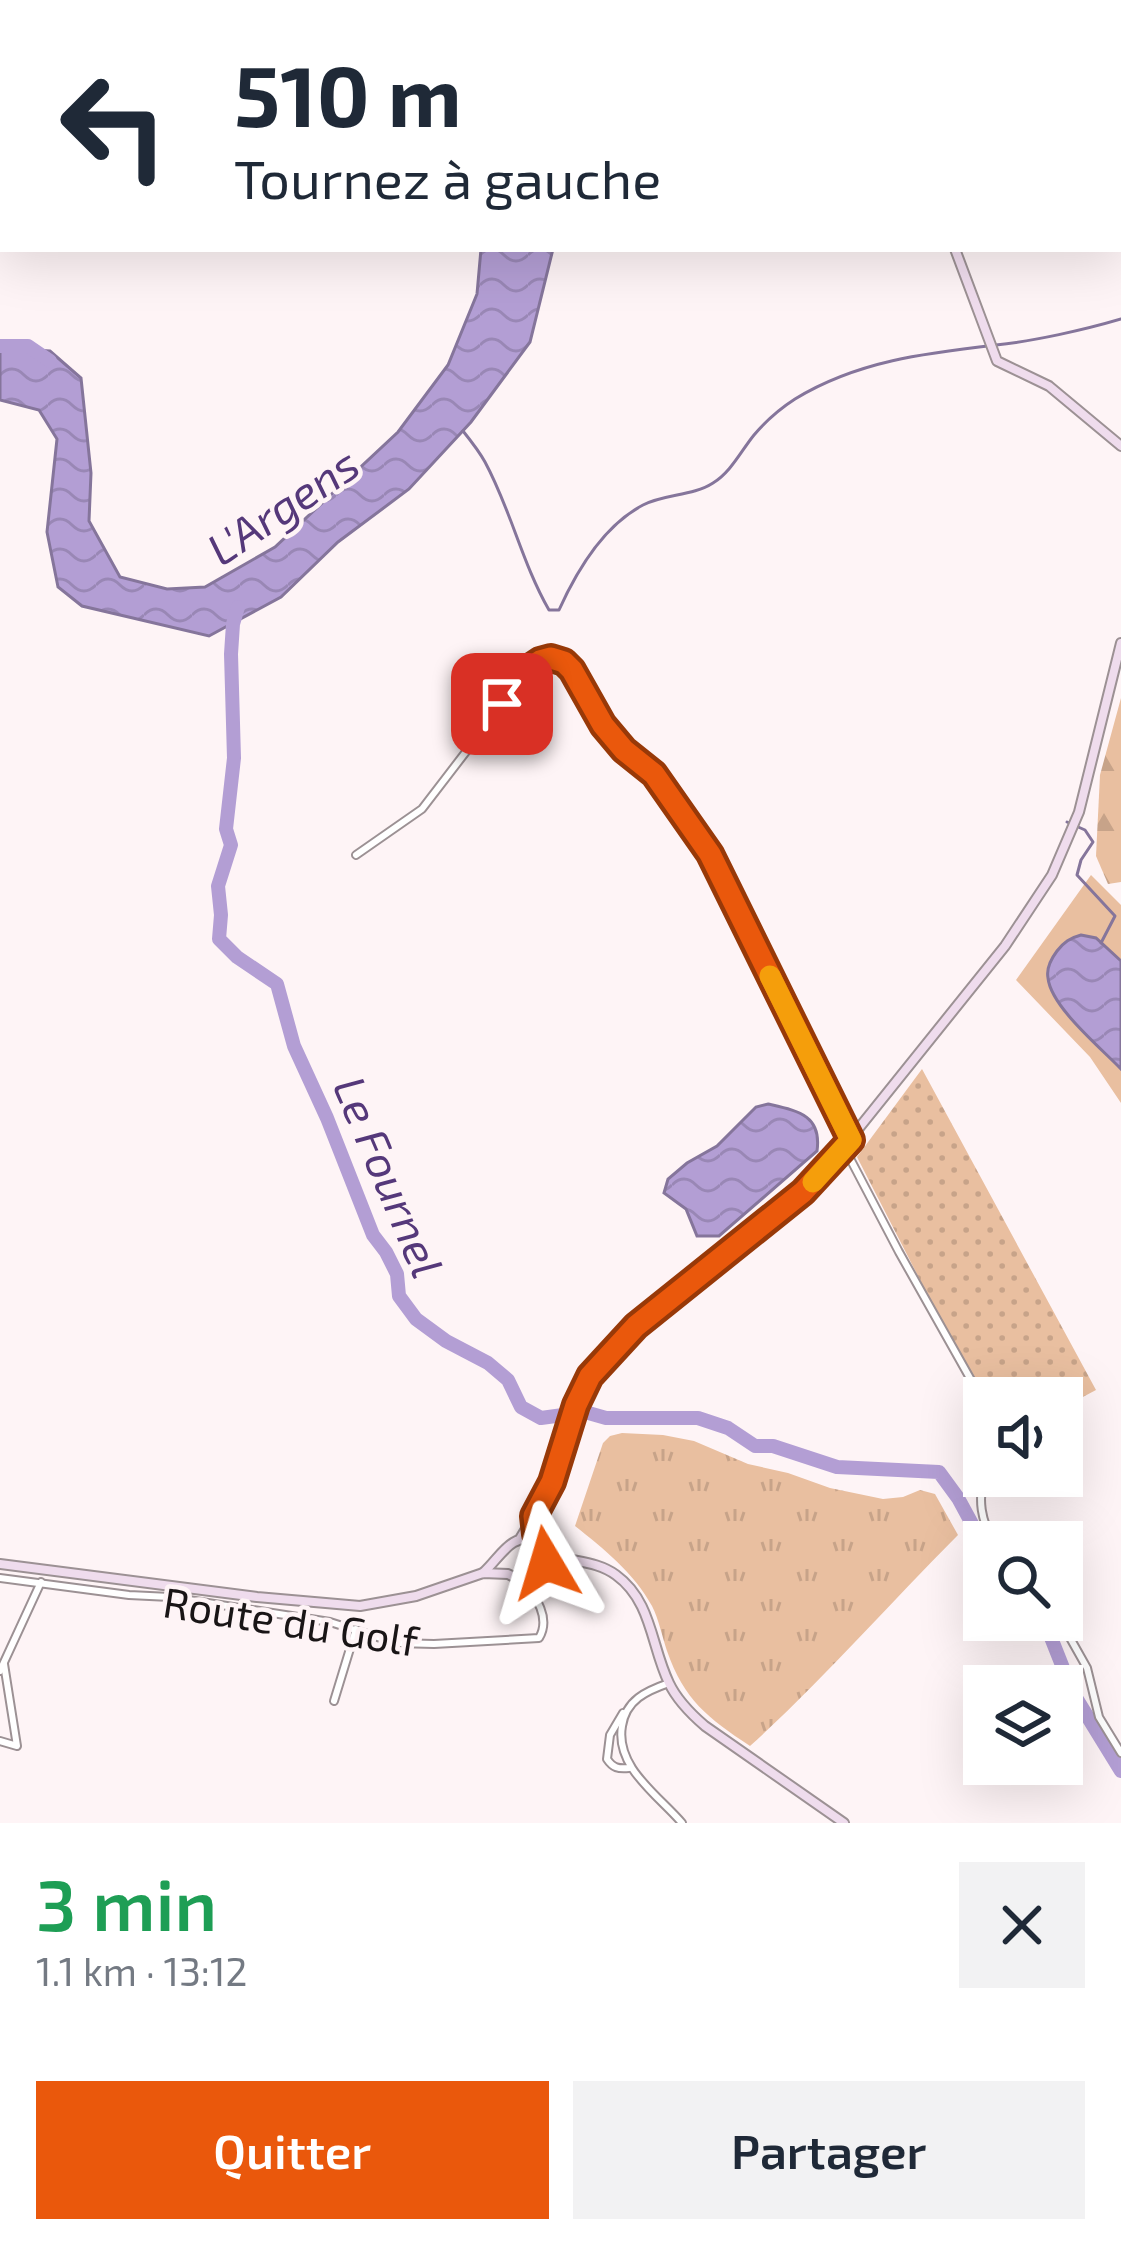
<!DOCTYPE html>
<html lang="fr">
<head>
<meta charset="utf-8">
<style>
	body { margin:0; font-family:"Exo 2",sans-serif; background:#f2f2f3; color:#1f2937; height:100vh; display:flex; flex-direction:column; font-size:45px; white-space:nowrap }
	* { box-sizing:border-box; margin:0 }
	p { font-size:39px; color:#747a83 }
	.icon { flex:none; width:66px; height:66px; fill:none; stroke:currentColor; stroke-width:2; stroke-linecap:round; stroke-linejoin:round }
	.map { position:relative; height:1823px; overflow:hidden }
	.details { display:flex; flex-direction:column; background:#fff; flex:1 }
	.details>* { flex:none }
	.top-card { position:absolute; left:0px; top:0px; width:1122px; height:252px; box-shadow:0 12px 48px #0002; background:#fff; color:#1f2937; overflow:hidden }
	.controls { position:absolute; left:963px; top:1377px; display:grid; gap:24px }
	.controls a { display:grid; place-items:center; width:120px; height:120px; border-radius:0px; background:#fff; box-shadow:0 12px 48px #0002; font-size:60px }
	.pin { position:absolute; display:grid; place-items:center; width:102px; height:102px; color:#fff; margin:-51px; border-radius:24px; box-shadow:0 6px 18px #0006 }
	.me { position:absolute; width:132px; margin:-66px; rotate:353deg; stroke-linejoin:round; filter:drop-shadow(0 0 9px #0008) }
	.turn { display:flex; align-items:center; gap:42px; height:252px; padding:0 36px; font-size:54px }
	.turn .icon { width:156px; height:156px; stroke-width:2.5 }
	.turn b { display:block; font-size:84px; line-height:102px }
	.round { display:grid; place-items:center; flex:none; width:126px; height:126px; border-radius:0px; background:#f2f2f3 }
	.summary { display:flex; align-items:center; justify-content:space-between; height:204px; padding:0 36px }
	h1 { font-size:72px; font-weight:600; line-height:90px; color:#1e9e55 }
	.action { display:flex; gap:24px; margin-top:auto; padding:24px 36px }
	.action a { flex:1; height:138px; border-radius:0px; background:#ea580c; color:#fff; font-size:48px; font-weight:600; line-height:138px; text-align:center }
	.action a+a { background:#f2f2f3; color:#1f2937 }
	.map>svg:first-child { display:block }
</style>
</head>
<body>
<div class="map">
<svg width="1121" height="1823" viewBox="0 0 1121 1823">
	<defs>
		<pattern id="grass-tufts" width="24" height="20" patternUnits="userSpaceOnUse" patternTransform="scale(3)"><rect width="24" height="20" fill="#e9bfa0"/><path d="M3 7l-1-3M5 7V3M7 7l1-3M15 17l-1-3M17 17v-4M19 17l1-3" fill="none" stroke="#c7a389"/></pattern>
		<pattern id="forest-firs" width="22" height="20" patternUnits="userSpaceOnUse" patternTransform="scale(3)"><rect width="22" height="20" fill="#e9bfa0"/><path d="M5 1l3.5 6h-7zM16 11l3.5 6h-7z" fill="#c7a389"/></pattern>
		<pattern id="park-dots" width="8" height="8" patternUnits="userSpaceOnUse" patternTransform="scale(3)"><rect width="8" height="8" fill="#e9bfa0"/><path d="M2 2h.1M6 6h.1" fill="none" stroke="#c7a389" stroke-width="1.8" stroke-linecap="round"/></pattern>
		<pattern id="water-waves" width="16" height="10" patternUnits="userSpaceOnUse" patternTransform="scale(3)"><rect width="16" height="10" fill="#b39ed4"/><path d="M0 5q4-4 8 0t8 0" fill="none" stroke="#9987b5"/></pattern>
	</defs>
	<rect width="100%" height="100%" fill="#fef4f6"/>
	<path fill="url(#grass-tufts)" d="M622,1433L663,1435L694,1441L748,1464L788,1473L830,1488L883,1499L903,1497L920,1490L935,1494L958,1535C888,1605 823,1680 750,1746C708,1718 684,1700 667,1651C662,1636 659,1620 652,1606C634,1573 604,1549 575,1526L603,1443L610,1436Z"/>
	<polygon fill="url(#forest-firs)" points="1121,698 1121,882 1108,884 1096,856 1100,775"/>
	<polygon fill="url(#park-dots)" points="922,1069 1096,1390 1062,1408 1062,1398 984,1398 984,1405 857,1157"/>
	<polygon fill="#e9bfa0" points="1091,875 1121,905 1121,1103 1090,1057 1016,980"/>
	<g fill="url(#water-waves)" stroke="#85759b" stroke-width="3">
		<polygon points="481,249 553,249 530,342 471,422 409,489 338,542 281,597 209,636 82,606 58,587 47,532 57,439 39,410 0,400 0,348 50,351 81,378 91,473 89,521 120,577 167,589 205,587 275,547 398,432 448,365 477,294"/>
		<path d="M1081,935L1096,938L1121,961V1069C1101,1048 1051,1007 1048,978C1046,968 1051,959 1057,951C1064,942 1070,938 1081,935Z"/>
		<path d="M768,1104C798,1111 822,1115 817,1151L719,1236H697L686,1209L664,1193L668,1179L687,1163L717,1146L756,1107Z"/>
	</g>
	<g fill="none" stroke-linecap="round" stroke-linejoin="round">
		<g stroke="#85759b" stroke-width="3">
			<path d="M463,431C471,441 479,451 485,462C511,510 522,563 549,610H559C577,570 603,526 643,505C664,494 693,496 713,483C731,472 741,451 754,435C765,422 781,408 795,399C857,361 926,353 996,345C1034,341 1084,330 1121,319"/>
			<polyline points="1067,822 1085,830 1093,842 1081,860 1077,875 1115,916 1101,943"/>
		</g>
		<g stroke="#b39ed4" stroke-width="14">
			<polyline points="0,346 28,346 50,361"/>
			<polyline points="238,607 233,624 231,654 234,758 226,829 231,845 218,886 221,915 219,939 237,957 277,984 294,1046 327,1118 373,1235 386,1252 397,1274 399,1296 416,1319 446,1341 488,1363 508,1380 521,1407 541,1418 585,1412 606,1418 698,1418 728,1428 755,1446 773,1446 837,1467 939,1472 958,1498 984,1546"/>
			<polyline points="1044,1620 1073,1693 1121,1771"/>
		</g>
		<defs>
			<g id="street">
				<polyline points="247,0 248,3"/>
				<polyline points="356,855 422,809 531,667 551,658 564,662 572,670 603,725 624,750 654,774 689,822 710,854 849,1138"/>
				<polyline points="844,1147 899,1252 984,1403"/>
				<path d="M984,1476C978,1501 981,1519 993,1542"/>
				<path d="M0,1578L129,1595L170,1597L330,1622L396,1643L434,1644L539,1638C551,1618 536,1597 523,1581"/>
				<polyline points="1060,1620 1087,1668 1099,1717 1121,1753"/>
				<polyline points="0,1671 41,1582"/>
				<path d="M669,1683C646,1691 626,1700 622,1726C615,1767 658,1795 682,1823"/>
				<polyline points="334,1701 356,1629"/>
				<path d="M623,1713L610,1735L607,1759C613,1768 618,1769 629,1768"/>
				<polyline points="0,1741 17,1746 4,1664"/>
			</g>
			<g id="secondary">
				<polyline points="710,0 712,3"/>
				<polyline points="955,249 997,361 1049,386 1121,446"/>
				<polyline points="521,1537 546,1496 582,1390 601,1360 636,1326 803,1193 826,1169 1005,946 1052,875 1079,812 1121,643"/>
				<path d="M546,1552C568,1563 594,1559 616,1575C652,1601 651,1646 669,1683C677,1700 691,1714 705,1726L844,1823"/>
				<polyline points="0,1564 257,1597 360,1606 416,1596 483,1573 508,1574 520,1580 530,1581 536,1578 545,1567 559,1559"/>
				<path d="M483,1573C501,1557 511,1531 538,1541"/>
			</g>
		</defs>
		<use href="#street" stroke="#9c9194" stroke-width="10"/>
		<use href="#secondary" stroke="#9c9194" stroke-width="12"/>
		<use href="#street" stroke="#fff" stroke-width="6"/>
		<use href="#secondary" stroke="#efdced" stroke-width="8"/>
	</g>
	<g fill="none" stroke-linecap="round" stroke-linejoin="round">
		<defs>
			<polyline id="route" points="502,704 531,667 540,661 551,658 564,662 572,670 603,725 624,750 654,774 710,854 851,1140 803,1192 636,1326 590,1376 576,1405 552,1482 534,1516 536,1534 546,1552 546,1563"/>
		</defs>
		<use href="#route" stroke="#983908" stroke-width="30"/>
		<use href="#route" stroke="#ea580c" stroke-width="21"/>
		<polyline stroke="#f59e0b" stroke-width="21" points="770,976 851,1140 813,1182"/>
	</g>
	<g text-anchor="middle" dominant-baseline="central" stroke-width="9" stroke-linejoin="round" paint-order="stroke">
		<g font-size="42" fill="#191516" stroke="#fef4f6">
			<text transform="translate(291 1620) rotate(9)">Route du Golf</text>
		</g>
		<g font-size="45" font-style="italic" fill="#55387a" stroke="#fef4f6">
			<text transform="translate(282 505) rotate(-34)">L'Argens</text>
			<text transform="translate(390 1176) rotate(67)">Le Fournel</text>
		</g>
	</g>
</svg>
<div class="controls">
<a><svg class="icon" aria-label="sound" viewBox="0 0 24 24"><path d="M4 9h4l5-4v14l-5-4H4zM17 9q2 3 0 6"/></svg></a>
<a><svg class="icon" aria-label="search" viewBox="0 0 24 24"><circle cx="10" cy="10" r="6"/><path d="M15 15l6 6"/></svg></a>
<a><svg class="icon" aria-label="layers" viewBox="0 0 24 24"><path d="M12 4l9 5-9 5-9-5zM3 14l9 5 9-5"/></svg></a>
</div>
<div class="pin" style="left:502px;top:704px;background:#d93025"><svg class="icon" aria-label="arrive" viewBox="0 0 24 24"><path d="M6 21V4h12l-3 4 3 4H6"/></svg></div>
<svg class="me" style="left:546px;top:1563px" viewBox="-20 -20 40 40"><path d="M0-17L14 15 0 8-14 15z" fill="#ea580c" stroke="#fff" stroke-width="4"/></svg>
<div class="top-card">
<div class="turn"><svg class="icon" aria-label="left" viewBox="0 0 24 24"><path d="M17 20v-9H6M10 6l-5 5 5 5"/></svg><div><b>510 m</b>Tournez à gauche</div></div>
</div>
</div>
<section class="details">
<div class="summary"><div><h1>3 min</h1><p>1.1 km · 13:12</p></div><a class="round"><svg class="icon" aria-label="close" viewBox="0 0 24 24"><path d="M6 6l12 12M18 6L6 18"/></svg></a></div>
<div class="action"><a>Quitter</a><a>Partager</a></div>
</section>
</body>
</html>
